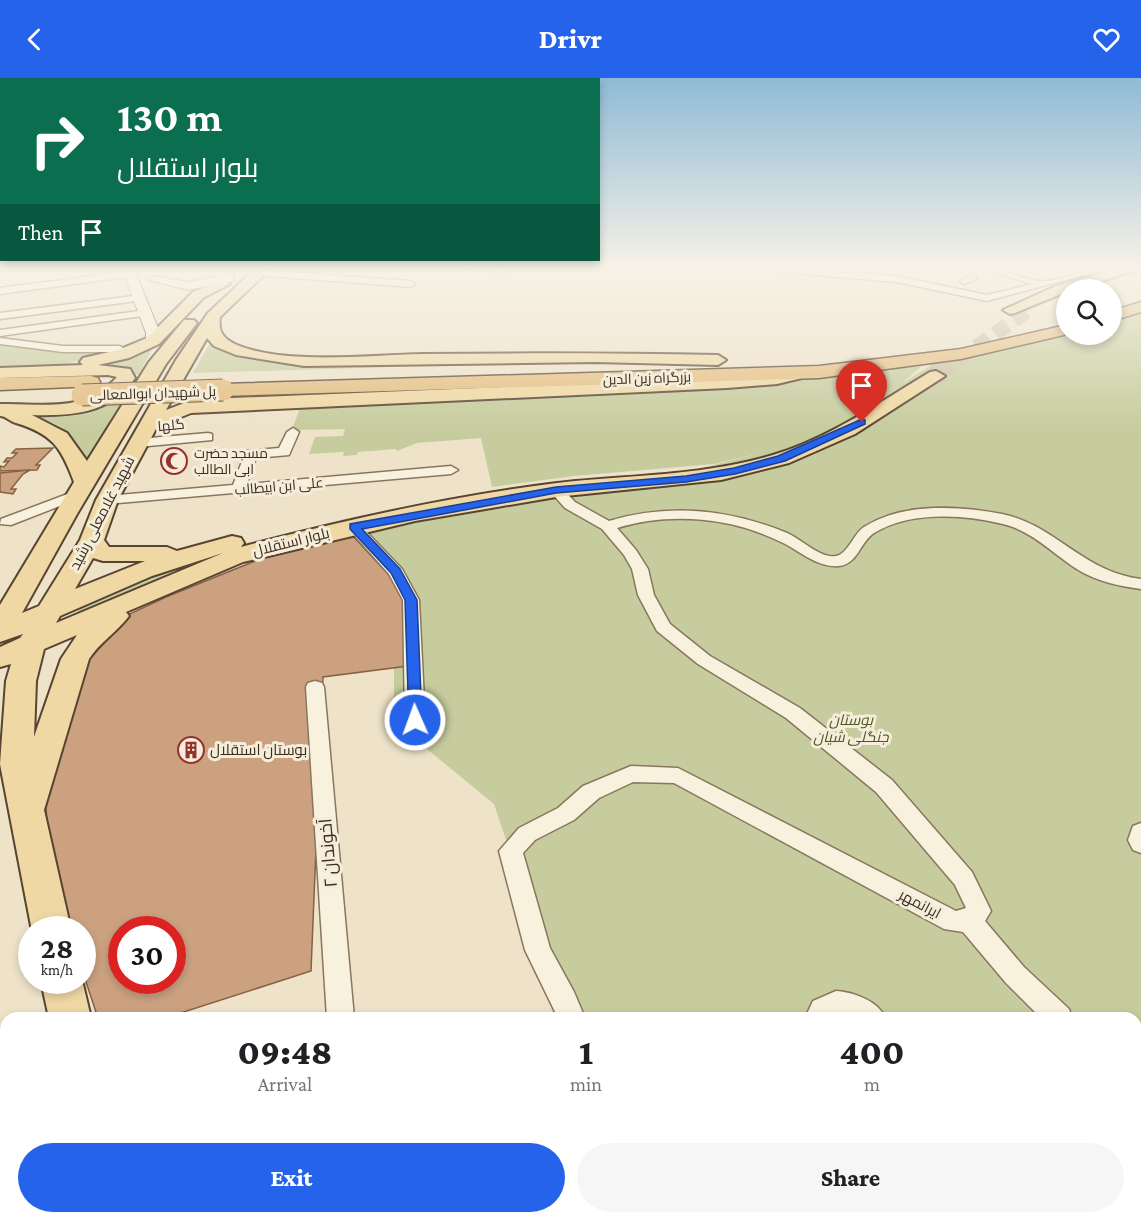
<!DOCTYPE html>
<html lang="en">
<head>
<meta charset="utf-8">
<style>
	body { margin:0; font-family:"Crimson Pro",Cairo,serif; background:#f6f6f6; color:#202124; height:100vh; display:flex; flex-direction:column; font-size:22px; white-space:nowrap }
	* { box-sizing:border-box; margin:0 }
	p { font-size:20px; color:#757577 }
	.icon { flex:none; width:33px; height:33px; fill:none; stroke:currentColor; stroke-width:2; stroke-linecap:round; stroke-linejoin:round }
	.map { position:relative; flex:1; overflow:hidden }
	.side { position:absolute; left:0px; top:934px; width:1142px; height:212px; display:flex; flex-direction:column; background:#fff; border-radius:18px 18px 0 0; box-shadow:0 3px 9px #0003 }
	.side>* { flex:none }
	.guide { position:absolute; left:0px; top:0px; width:600px; height:183px; box-shadow:0 3px 9px #0003; background:#0b6e4f; color:#fff; overflow:hidden }
	.controls { position:absolute; left:1056px; top:201px; display:grid; gap:12px }
	.controls a { display:grid; place-items:center; width:66px; height:66px; border-radius:50%; background:#fff; box-shadow:0 3px 9px #0003; font-size:30px }
	.speed { position:absolute; left:18px; top:838px; display:flex; gap:12px; font-size:30px; font-weight:700; text-align:center }
	.speed>* { display:grid; place-content:center; width:78px; height:78px; border-radius:50%; background:#fff; box-shadow:0 3px 9px #0003; line-height:1 }
	.speed small { font-size:15px; font-weight:400 }
	.speed .limit { border:9px solid #d22; background:#fff; color:#111 }
	.pin { position:absolute; display:grid; place-items:center; width:51px; height:51px; color:#fff; margin:-62px -26px; border-radius:50% 50% 50% 0; rotate:-45deg; box-shadow:0 0 6px #0007 }
	.pin .icon { rotate:45deg }
	.me { position:absolute; width:66px; margin:-33px; rotate:358deg; stroke-linejoin:round; filter:drop-shadow(0 0 4px #0008) }
	.turn { display:flex; align-items:center; gap:21px; height:126px; padding:0 18px; font-size:27px }
	.turn .icon { width:78px; height:78px; stroke-width:2.5 }
	.turn b { display:block; font-size:42px; line-height:51px }
	.then { display:flex; align-items:center; height:57px; padding:0 18px; background:#0003; gap:12px; font-size:22px }
	.eta { display:flex; justify-content:space-evenly; align-items:center; height:102px; text-align:center }
	.eta b { font-size:36px; font-weight:800; line-height:42px }
	.cta { display:flex; gap:12px; margin-top:auto; padding:12px 18px }
	.cta a { flex:1; height:69px; border-radius:36px; background:#2563eb; color:#fff; font-size:24px; font-weight:800; line-height:69px; text-align:center }
	.cta a+a { background:#f6f6f6; color:#202124 }
	header { display:flex; justify-content:space-between; align-items:center; height:78px; padding:0 18px; background:#2563eb; color:#fff; font-size:27px; font-weight:800 }
	.map>svg:first-child { display:block }
</style>
</head>
<body>
<header><svg class="icon" aria-label="back" viewBox="0 0 24 24"><path d="M15 5l-7 7 7 7"/></svg>Drivr<svg class="icon" aria-label="heart" viewBox="0 0 24 24"><path d="M12 20l-8-8c-3-5 5-10 8-4 3-6 11-1 8 4z"/></svg></header>
<div class="map">
<svg width="1141" height="1145" viewBox="0 0 1141 1145">
	<rect width="100%" height="100%" fill="#eee3c9"/>
	<g fill="#c6cc9d">
		<polygon points="1141,227 1141,1145 692,1145 689,1140 1136,1140 1136,940 576,940 551,896 494,726 394,644 394,509 385,485 340,442 457,419 568,404 682,395 765,374 714,386 574,398 492,409 481,360 417,365 397,373 396,371 358,374 357,377 343,378 344,374 309,376 315,359 343,358 345,351 292,352 301,327 764,305 922,288 901,306 947,277 1006,266 1066,248 1066,256 1112,256 1112,236"/>
		<polygon points="212,261 259,280 557,284 193,295"/>
		<polygon points="156,265 138,297 127,292 55,290 93,285"/>
		<polygon points="0,267 62,274 119,275 63,286 0,290"/>
		<path d="M114,322H128L85,387C76,348 52,342 15,334L87,332Z"/>
		<polygon points="194,484 81,536 76,531 170,490"/>
	</g>
	<g fill="#cba180" stroke="#886144" stroke-width="1.5" fill-rule="evenodd">
		<polygon points="53,370 36,387 40,387 37,392 0,393 0,388 4,389 9,383 4,384 7,380 12,380 17,375 12,375 16,371"/>
		<polygon points="30,392 23,396 11,411 16,411 13,416 0,414 0,395"/>
		<path d="M350,455L404,513L408,588L323,599L311,893L165,940H98L82,892V852H70L49,777L46,729L87,578L121,540L166,519L260,481ZM122,852H172V903H122Z"/>
	</g>
	<g fill="none" stroke-linecap="round" stroke-linejoin="round">
		<polyline stroke="#cabfa7" stroke-width="15" stroke-dasharray="15 8" stroke-linecap="butt" points="939,296 1027,233"/>
		<polyline stroke="#cabfa7" stroke-width="20" stroke-dasharray="20 10" stroke-linecap="butt" points="936,298 941,294"/>
		<defs>
			<g id="minor">
				<polygon points="469,191 509,191 510,193 506,196"/>
				<path d="M746,191H791L897,198L987,217L1032,206L985,191C1005,191 1021,201 1040,203C1056,205 1085,191 1105,191L987,223L897,204Z"/>
				<polygon points="258,192 411,203 415,206 411,209 255,197"/>
				<polygon points="131,193 134,198 0,216 0,210"/>
				<polygon points="974,196 977,201 964,206 960,203"/>
				<polygon points="141,217 146,220 144,222 0,241 0,235"/>
				<polygon points="146,232 151,235 149,237 0,258 0,252"/>
				<polygon points="0,260 63,268 120,268 125,271 120,274 63,274 0,266"/>
				<polygon points="293,350 299,354 289,377 256,380 247,406 451,388 458,392 451,396 107,426 100,422 107,418 233,407 246,373 279,370 287,354"/>
				<polygon points="208,355 212,356 212,362 138,369 132,365 138,361"/>
				<path d="M556,408L561,409L575,424L609,443C669,425 729,431 787,455C801,461 821,481 836,478C848,476 854,455 864,449C903,424 959,428 1002,436C1056,447 1082,494 1141,501V511C1120,508 1099,504 1080,493C1055,478 1033,453 1003,446C964,436 909,433 874,455C860,464 858,486 839,488C817,490 799,472 781,464C731,439 670,434 617,450L636,472L648,491L654,517L670,546L710,578L800,630L892,702L972,794L991,833L985,843L1024,889L1069,931L1072,940H1041L1006,905L963,854L944,851L674,705L633,704L599,720L574,742L535,762L523,775L550,870L574,914L585,940H558L525,872L499,773L519,750L558,730L583,708L631,688L678,690L956,833L966,830L955,807L876,714L786,640L698,586L657,553L638,517L632,491L624,477L602,451L565,430L549,412Z"/>
				<polygon points="78,412 83,413 83,419 11,447 0,446 1,441"/>
				<polygon points="354,445 359,446 402,491 419,522 425,642 422,647 408,647 405,642 403,522 389,496 347,449"/>
				<polygon points="315,603 322,605 324,609 354,940 327,940 306,609 308,605"/>
				<polygon points="1141,745 1141,775 1133,772 1128,762 1133,748"/>
				<path d="M836,913C853,914 879,923 885,940L836,938L805,940L813,923Z"/>
				<polygon points="1136,996 1141,998 1141,1028 1136,1026"/>
				<polygon points="1136,1087 1141,1089 1141,1122 1136,1119"/>
				<polygon points="672,1140 706,1140 708,1145 674,1145"/>
				<polygon points="966,1140 1000,1140 1002,1145 968,1145"/>
			</g>
			<g id="secondary">
				<polygon points="122,191 134,191 160,255 158,266 153,267 146,263 146,255"/>
				<polygon points="230,196 234,197 234,203 188,212 149,202 155,198 188,204"/>
			</g>
			<g id="primary">
				<path d="M255,191H270L220,239C218,254 223,261 237,267C285,287 369,277 422,276C521,275 619,275 718,277L726,282L718,287L595,284L304,288L236,277L214,268L207,260L166,332L187,324L209,321L727,300L777,296L796,291L805,296L802,300L777,306L727,310L191,335L157,349L118,422L104,462L109,469H167L177,473L232,458L241,460L244,465L241,469C344,442 451,418 557,405C629,397 704,398 773,377C830,360 880,324 930,294L936,293L945,298L855,356L789,385L721,402L556,419L415,443L243,484L126,534L129,538C117,554 100,564 89,581L44,732L71,852L32,853L0,686L6,603L11,586L0,589V569L20,560L23,556L0,564V527L74,404C61,369 52,356 16,345C9,343 6,338 0,338V326C45,325 83,336 117,299L108,297L0,300V290L83,287L80,284L83,280L118,272L147,260L193,214L223,202L230,206L203,220L159,266L129,280L98,287L130,291L135,300C110,336 72,338 32,337L67,355L87,383L149,284L184,242H194L197,245L166,286L77,436L22,535L39,528L80,462L96,422L176,282L208,235ZM223,475L56,545L60,538L152,498ZM93,480L103,483H145L75,511ZM77,557L61,581L34,659L36,603L44,571Z"/>
				<polygon points="1116,191 1139,191 1075,212 1066,212 1066,214 1015,235 1010,236 1003,232 1056,208"/>
				<polygon points="82,902 91,940 49,940 41,903"/>
				<polygon points="0,983 6,986 6,1058 0,1056"/>
				<polygon points="6,1131 6,1140 54,1140 55,1145 3,1145"/>
				<polygon points="88,1140 140,1140 141,1145 89,1145"/>
			</g>
			<g id="trunk">
				<polygon points="1141,224 1141,234 1112,243 1112,233"/>
				<polygon points="1066,247 1068,256 961,281 819,300 223,318 213,312 223,306 819,288 961,271"/>
				<polygon points="91,298 98,300 100,304 98,308 0,312 0,300"/>
			</g>
		</defs>
		<use href="#minor" stroke="#8a765e" stroke-width="3"/>
		<use href="#secondary" stroke="#6c5741" stroke-width="2"/>
		<use href="#primary" stroke="#584432" stroke-width="4"/>
		<use href="#trunk" stroke="#584432" stroke-width="3"/>
		<use href="#minor" fill="#f8f1dd" fill-rule="evenodd"/>
		<use href="#secondary" fill="#f8f1dd" fill-rule="evenodd"/>
		<use href="#primary" fill="#efd8a3" fill-rule="evenodd"/>
		<use href="#trunk" fill="#e4be80" fill-rule="evenodd"/>
		<defs>
			<polyline id="trunk-bridge" points="82,317 223,312"/>
		</defs>
		<use href="#trunk-bridge" stroke="#584432" stroke-width="23" stroke-linecap="butt"/>
		<use href="#trunk-bridge" stroke="#e4be80" stroke-width="21"/>
	</g>
	<linearGradient id="sky" x2="0" y2="1"><stop stop-color="#8fbad6"/><stop offset="0.54" stop-color="#f7f2e7"/><stop offset="1" stop-color="#f7f2e7" stop-opacity="0"/></linearGradient>
	<rect width="1141" height="352" fill="url(#sky)"/>
	<polygon fill="#2563eb" stroke="#184099" stroke-width="1.5" points="862,341 865,342 865,346 785,383 735,396 686,404 556,415 362,451 400,491 417,522 422,642 415,647 409,646 405,522 391,495 350,451 350,446 556,409 686,398 734,390 778,378"/>
	<defs>
		<symbol id="mosque-ring" viewBox="-11 -11 22 22"><circle r="9.5" fill="#f5edd9" stroke="#973130" stroke-width="1.5"/><path d="M3.5-4.9A6 6 0 1 0 3.5 4.9A5 5 0 1 1 3.5-4.9Z" fill="#973130"/></symbol>
		<symbol id="building-ring" viewBox="-11 -11 22 22"><circle r="9.5" fill="#f5edd9" stroke="#973130" stroke-width="1.5"/><path d="M-4-6H4V6H1V3H-1V6H-4ZM-2.5-4.3h1.7v1.8h-1.7ZM.8-4.3h1.7v1.8H.8ZM-2.5-1h1.7V.8h-1.7ZM.8-1h1.7V.8H.8Z" fill="#973130"/></symbol>
	</defs>
	<g fill-rule="evenodd">
		<use href="#mosque-ring" x="159" y="368" width="30" height="30"/>
		<use href="#building-ring" x="176" y="657" width="30" height="30"/>
	</g>
	<g text-anchor="middle" dominant-baseline="central" stroke-width="6" stroke-linejoin="round" paint-order="stroke">
		<g font-size="14" fill="#3b2e21" stroke="#f5edd9">
			<text transform="translate(647 300) rotate(-2)">بزرگراه زین الدین</text>
			<text transform="translate(153 315) rotate(-2)">پل شهیدان ابوالمعالی</text>
			<text transform="translate(171 347) rotate(-5)">گلها</text>
			<text transform="translate(279 408) rotate(-5)">علی ابن ابیطالب</text>
		</g>
		<g font-size="14" fill="#3b2e21" stroke="#f5edd9" text-anchor="start">
			<text x="194" y="375">مسجد حضرت<tspan x="194" dy="16">ابی الطالب</tspan></text>
		</g>
		<g font-size="15" fill="#3b2e21" stroke="#f5edd9">
			<text transform="translate(102 435) rotate(-63)">شهید غلامعلی رشید</text>
			<text transform="translate(291 464) rotate(-14)">بلوار استقلال</text>
			<text transform="translate(920 826) rotate(28)">ایرانمهر</text>
		</g>
		<g font-size="15" font-style="italic" fill="#4a5728" stroke="#f5edd9">
			<text x="851" y="642">بوستان<tspan x="851" dy="17">جنگلی شیان</tspan></text>
		</g>
		<g font-size="15" fill="#3b2e21" stroke="#f5edd9" text-anchor="start">
			<text x="210" y="672">بوستان استقلال</text>
		</g>
		<g font-size="18" fill="#3b2e21" stroke="#f5edd9">
			<text transform="translate(328 775) rotate(-95)">آخوندان ۲</text>
		</g>
	</g>
</svg>
<div class="controls">
<a><svg class="icon" aria-label="search" viewBox="0 0 24 24"><circle cx="10" cy="10" r="6"/><path d="M15 15l6 6"/></svg></a>
</div>
<div class="speed"><div>28<small>km/h</small></div><div class="limit">30</div></div>
<div class="pin" style="left:862px;top:344px;background:#d93025"><svg class="icon" aria-label="arrive" viewBox="0 0 24 24"><path d="M6 21V4h12l-3 4 3 4H6"/></svg></div>
<svg class="me" style="left:415px;top:642px" viewBox="-20 -20 40 40"><circle r="17" fill="#2563eb" stroke="#fff" stroke-width="3"/><path d="M0-11L8 9 0 5-8 9z" fill="#fff"/></svg>
<div class="guide">
<div class="turn"><svg class="icon" aria-label="right" viewBox="0 0 24 24"><path d="M7 20v-9h11M14 6l5 5-5 5"/></svg><div><b>130 m</b>بلوار استقلال</div></div>
<div class="then">Then<svg class="icon" aria-label="arrive" viewBox="0 0 24 24"><path d="M6 21V4h12l-3 4 3 4H6"/></svg></div>
</div>
<section class="side">
<div class="eta">
<div><b>09:48</b><p>Arrival</p></div>
<div><b>1</b><p>min</p></div>
<div><b>400</b><p>m</p></div>
</div>
<div class="cta"><a>Exit</a><a>Share</a></div>
</section>
</div>
</body>
</html>
